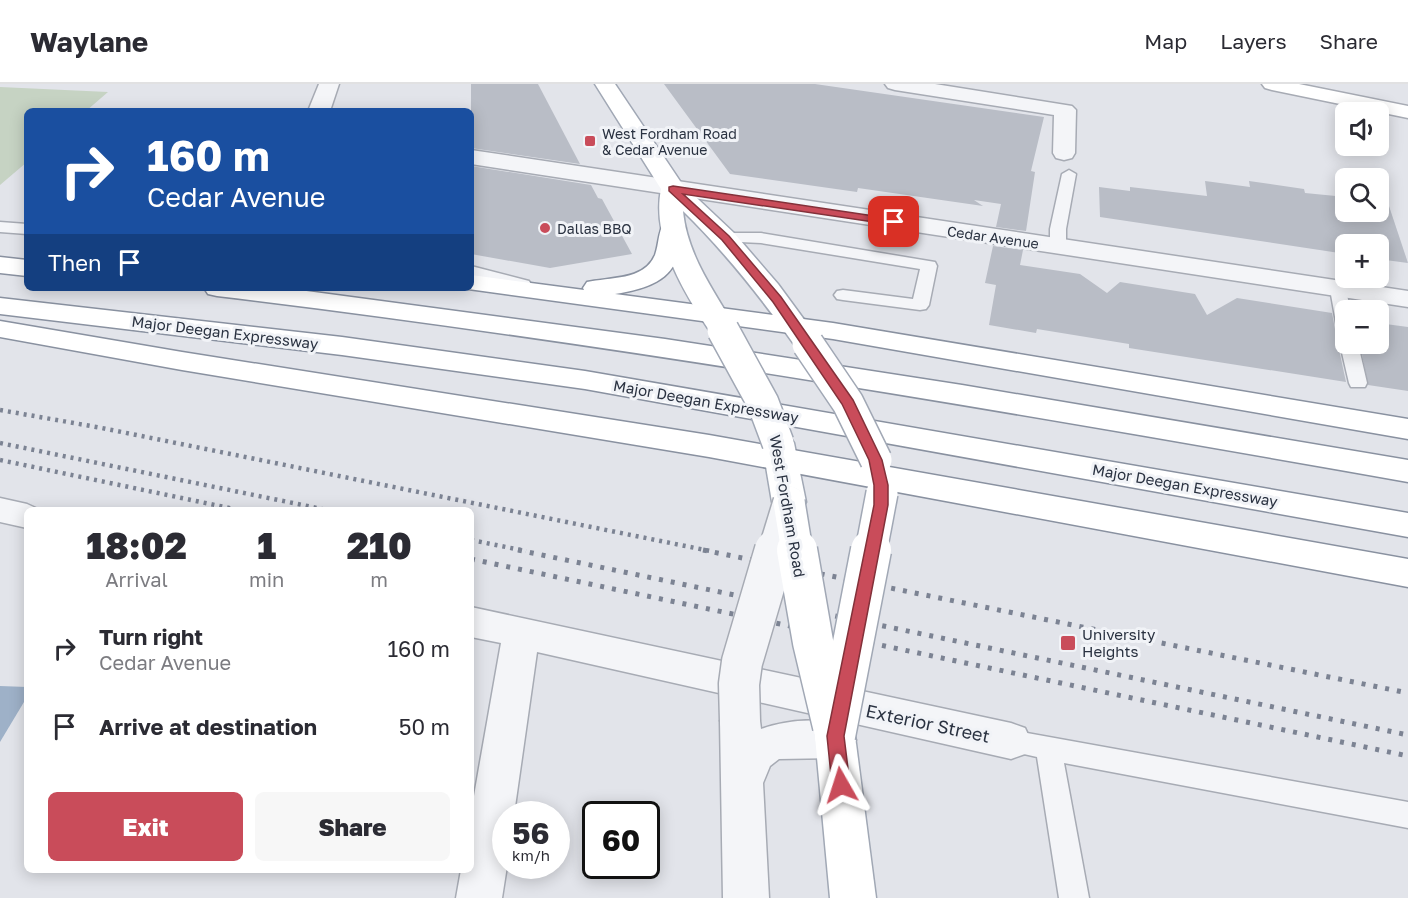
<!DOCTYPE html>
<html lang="en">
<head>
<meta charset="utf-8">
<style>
	body { margin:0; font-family:"Golos Text",sans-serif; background:#f7f7f7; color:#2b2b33; height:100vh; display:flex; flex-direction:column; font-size:22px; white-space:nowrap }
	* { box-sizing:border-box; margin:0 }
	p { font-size:20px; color:#7c7c81 }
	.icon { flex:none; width:33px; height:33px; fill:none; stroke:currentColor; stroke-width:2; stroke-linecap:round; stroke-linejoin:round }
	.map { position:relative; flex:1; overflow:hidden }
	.drawer { position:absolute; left:24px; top:423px; width:450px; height:366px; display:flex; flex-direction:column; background:#fff; border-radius:9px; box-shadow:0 3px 15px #0003 }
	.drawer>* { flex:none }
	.top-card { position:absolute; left:24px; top:24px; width:450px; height:183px; border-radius:9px; box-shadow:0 3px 15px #0003; background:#1a4fa0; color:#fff; overflow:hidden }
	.controls { position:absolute; left:1335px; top:18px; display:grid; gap:12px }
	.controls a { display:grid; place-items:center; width:54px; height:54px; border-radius:9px; background:#fff; box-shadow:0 3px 15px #0003; font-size:30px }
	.speed { position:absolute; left:492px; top:717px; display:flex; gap:12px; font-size:30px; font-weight:700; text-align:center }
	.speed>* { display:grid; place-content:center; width:78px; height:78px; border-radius:50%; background:#fff; box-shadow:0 3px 15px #0003; line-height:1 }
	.speed small { font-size:15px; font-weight:400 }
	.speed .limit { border:3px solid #111; border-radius:9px; background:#fff; color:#111 }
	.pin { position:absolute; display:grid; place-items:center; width:51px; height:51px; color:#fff; margin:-26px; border-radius:12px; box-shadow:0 3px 9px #0006 }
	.me { position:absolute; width:66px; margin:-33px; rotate:354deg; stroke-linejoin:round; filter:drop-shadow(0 0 4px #0008) }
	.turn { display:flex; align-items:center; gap:21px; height:126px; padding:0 24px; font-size:27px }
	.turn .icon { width:78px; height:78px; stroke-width:2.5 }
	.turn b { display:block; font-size:42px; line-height:51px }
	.then { display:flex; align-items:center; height:57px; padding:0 24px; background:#0003; gap:12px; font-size:22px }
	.eta { display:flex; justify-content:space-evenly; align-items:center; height:102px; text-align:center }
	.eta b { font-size:36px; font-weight:800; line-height:42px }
	.button { display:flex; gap:12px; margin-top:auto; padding:12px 24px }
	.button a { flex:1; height:69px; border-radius:9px; background:#c94c5a; color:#fff; font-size:24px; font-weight:800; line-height:69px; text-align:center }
	.button a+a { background:#f7f7f7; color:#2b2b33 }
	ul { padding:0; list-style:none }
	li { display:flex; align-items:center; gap:18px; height:78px; padding:0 24px }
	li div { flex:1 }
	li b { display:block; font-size:22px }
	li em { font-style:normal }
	header { display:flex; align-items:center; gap:36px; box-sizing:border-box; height:84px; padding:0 30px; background:#fff; border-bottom:2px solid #e1e1e2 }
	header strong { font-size:28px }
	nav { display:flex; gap:33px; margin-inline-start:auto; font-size:21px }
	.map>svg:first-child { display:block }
</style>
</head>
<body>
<header>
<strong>Waylane</strong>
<nav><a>Map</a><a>Layers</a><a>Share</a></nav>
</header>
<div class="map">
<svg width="1408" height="814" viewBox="0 0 1408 814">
	<rect width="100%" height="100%" fill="#e2e4ea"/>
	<polygon fill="#c6d3c3" points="0,3 108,8 86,27 27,27 27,78 0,101"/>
	<polygon fill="#9eb1c8" points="0,602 27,603 27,613 0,658"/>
	<g fill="#b9bdc6">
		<polygon points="471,0 538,0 580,80 471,64"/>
		<polygon points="664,0 815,0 1044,33 1031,87 1035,88 1026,147 996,143 1001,120 974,116 983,122 858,104 857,108 730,90"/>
		<polygon points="471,82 591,101 598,114 602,115 632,170 550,184 471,170"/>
		<polygon points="1205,97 1250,103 1249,97 1304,105 1305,109 1346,113 1346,128 1378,128 1378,118 1388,119 1408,179 1378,175 1378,160 1346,160 1346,170 1100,133 1099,103 1130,107 1130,103 1207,112"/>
		<polygon points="993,162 1023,166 1020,181 1080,190 1107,209 1120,198 1195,210 1207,231 1237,214 1332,229 1335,245 1340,250 1346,251 1338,261 1346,298 1129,264 1129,260 1037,245 1036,249 989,241 996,201 985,199"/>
		<polygon points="1378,239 1408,243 1408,307 1368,301 1360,260 1378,260"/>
	</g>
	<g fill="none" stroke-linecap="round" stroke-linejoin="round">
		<defs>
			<g id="service">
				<polygon points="1069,86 1076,90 1066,145 1066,163 1058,168 1050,163 1050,145 1062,90"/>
				<polygon points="0,138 27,140 27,150 0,148"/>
				<polygon points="725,149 761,149 935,178 937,182 929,221 926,225 920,226 843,216 837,215 834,211 837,207 843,206 913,215 920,185 761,159 719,157 717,154 719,151"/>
				<polygon points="1338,200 1344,201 1351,226 1346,226 1346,249 1340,248 1337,244 1330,205 1332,201"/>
				<polygon points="1346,255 1346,260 1358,260 1367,299 1365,303 1351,303 1349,299 1340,260"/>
				<polygon points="1011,646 1408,718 1408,744 1064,679 1089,814 1059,814 1037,673 1002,665 998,657 1002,649"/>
			</g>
			<g id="minor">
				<polygon points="319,0 339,0 330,27 308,27"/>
				<polygon points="885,0 935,0 1072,22 1076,26 1075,69 1072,74 1064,76 1056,74 1053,69 1054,31 895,6 888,4"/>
				<polygon points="471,66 1408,207 1408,223 471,80"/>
				<polygon points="471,182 529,197 533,203 529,209 520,211 471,198"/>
				<polygon points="0,414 27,420 40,426 27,426 27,444 0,438"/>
				<polygon points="471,523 1011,639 1025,644 1031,657 1025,670 1011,675 537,568 514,730 506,730 507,782 502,814 456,814 461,786 471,786 471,729 501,559 471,553"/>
				<path d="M740,620L754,625L760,637L761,645C789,635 822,633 850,643L856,656L850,669L836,674L779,675L770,682L763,699L769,814H723L720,637L726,625Z"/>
			</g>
			<polygon id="secondary" points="1262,0 1299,0 1408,22 1408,34 1272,6 1265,4"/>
			<g id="primary">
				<path d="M595,0H615L682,100L734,149L778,200L822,260L818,266L808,269L798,266C763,216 727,170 683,127C687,171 715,209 737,246L733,252L723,254L713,252C685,211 651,156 661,105Z"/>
				<polygon points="778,348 789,351 794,359 806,418 801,426 789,430 777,426 772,418 762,359 767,351"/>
				<polygon points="835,634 849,639 855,652 876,814 830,814 815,652 821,639"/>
			</g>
			<g id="motorway">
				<path d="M673,137L682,139L685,144C680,191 659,203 615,210L833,239L1408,335V355L833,255L461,204H471V191L584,206L583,204L587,198C609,193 644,197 655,171C659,160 658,148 664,139Z"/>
				<polygon points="0,173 27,176 27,192 0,189"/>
				<path d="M204,204H284L665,255L962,301L1408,376V398C1012,328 616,260 217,212L208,210Z"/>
				<polygon points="0,214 342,253 585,287 1408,429 1408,453 585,305 342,271 0,230"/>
				<polygon points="0,237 182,268 709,351 1408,475 1408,503 709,373 182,286 0,253"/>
			</g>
		</defs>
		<use href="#service" stroke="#a7abb4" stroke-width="3"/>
		<use href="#minor" stroke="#a7abb4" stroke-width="3"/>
		<use href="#secondary" stroke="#a7abb4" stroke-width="3"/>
		<use href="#primary" stroke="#a1a8b5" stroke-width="3"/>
		<use href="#motorway" stroke="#8991a0" stroke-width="3"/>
		<use href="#service" fill="#f4f5f8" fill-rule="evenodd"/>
		<use href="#minor" fill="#f4f5f8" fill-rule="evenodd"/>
		<use href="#secondary" fill="#fff" fill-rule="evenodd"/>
		<use href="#primary" fill="#fff" fill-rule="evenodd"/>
		<use href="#motorway" fill="#fff" fill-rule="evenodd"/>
		<g stroke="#7c8393" stroke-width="4.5" stroke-dasharray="3 5" stroke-linecap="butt">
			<polyline points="0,326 102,344 710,467"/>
			<polyline points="0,359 327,426"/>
			<polyline points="0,376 239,426"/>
			<polyline points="471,456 526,467"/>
		</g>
		<g stroke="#7c8393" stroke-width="5" stroke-dasharray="4 8" stroke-linecap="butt">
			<polyline points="518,466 1408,651"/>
			<polyline points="703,466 1408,609"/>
			<polyline points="471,475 1408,672"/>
		</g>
		<defs>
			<polyline id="minor-bridge-far1" points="774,467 789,418"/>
			<polyline id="minor-bridge" points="740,637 739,600 742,578 775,466"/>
			<g id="primary-bridge-far1">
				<polyline points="723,246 763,319 778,359"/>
				<polyline points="808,260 848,319 876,376"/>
				<polyline points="789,418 797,467"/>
				<polyline points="871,467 882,409"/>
			</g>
			<g id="primary-bridge">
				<polyline points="797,466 813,558 833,642"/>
				<polyline points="835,652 871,466"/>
			</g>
		</defs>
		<use href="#minor-bridge-far1" stroke="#a7abb4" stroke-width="34" stroke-linecap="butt"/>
		<use href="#minor-bridge" stroke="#a7abb4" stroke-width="43" stroke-linecap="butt"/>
		<use href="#primary-bridge-far1" stroke="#a1a8b5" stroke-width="34" stroke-linecap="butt"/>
		<use href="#primary-bridge" stroke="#a1a8b5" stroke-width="43" stroke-linecap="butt"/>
		<use href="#minor-bridge-far1" stroke="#f4f5f8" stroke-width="31"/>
		<use href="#minor-bridge" stroke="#f4f5f8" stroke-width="40"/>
		<use href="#primary-bridge-far1" stroke="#fff" stroke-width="31"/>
		<use href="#primary-bridge" stroke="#fff" stroke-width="40"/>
	</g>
	<polygon fill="#c94c5a" stroke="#83313a" stroke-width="1.5" points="673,102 894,135 899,138 894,141 683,110 729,152 781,213 853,316 882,376 888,401 888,421 844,652 850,701 847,707 841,709 835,707 832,701 827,652 874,421 874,401 869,376 842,320 773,218 722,156 669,107 669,103"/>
	<g fill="#c94c5a" stroke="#f1f3f7" stroke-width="2">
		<rect x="584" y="51" width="12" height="12" rx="3"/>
		<circle cx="545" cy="144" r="6"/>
		<rect x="1060" y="551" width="16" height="16" rx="3"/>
	</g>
	<g text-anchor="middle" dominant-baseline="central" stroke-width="6" stroke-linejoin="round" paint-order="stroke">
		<g font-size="14" fill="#2a3241" stroke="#f1f3f7" text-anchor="start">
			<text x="602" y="49">West Fordham Road<tspan x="602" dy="16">&amp; Cedar Avenue</tspan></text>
			<text x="557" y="144">Dallas BBQ</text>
		</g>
		<g font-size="14" fill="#2a3241" stroke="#f1f3f7">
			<text transform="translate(993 153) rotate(8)">Cedar Avenue</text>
		</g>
		<g font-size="15" fill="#2a3241" stroke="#f1f3f7">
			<text transform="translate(225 248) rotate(7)">Major Deegan Expressway</text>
			<text transform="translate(706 317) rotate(10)">Major Deegan Expressway</text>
			<text transform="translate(1185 401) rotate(10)">Major Deegan Expressway</text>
			<text transform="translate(788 422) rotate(80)">West Fordham Road</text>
		</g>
		<g font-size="15" fill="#2a3241" stroke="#f1f3f7" text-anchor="start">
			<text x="1082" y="550">University<tspan x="1082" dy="17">Heights</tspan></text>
		</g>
		<g font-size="18" fill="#2a3241" stroke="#f1f3f7">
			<text transform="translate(928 639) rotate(12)">Exterior Street</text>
		</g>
	</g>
</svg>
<div class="controls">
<a><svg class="icon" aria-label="sound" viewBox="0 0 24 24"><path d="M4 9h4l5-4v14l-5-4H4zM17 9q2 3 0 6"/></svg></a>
<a><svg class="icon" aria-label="search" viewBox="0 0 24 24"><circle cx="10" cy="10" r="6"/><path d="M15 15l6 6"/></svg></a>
<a>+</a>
<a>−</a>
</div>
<div class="speed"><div>56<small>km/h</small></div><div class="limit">60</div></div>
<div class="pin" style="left:894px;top:138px;background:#d93025"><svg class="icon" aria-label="arrive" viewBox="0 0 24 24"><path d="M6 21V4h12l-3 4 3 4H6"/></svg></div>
<svg class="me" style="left:841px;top:701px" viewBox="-20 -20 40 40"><path d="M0-17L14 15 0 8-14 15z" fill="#c94c5a" stroke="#fff" stroke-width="4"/></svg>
<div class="top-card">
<div class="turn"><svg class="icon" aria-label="right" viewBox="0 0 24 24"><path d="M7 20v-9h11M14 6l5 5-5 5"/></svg><div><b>160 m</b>Cedar Avenue</div></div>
<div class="then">Then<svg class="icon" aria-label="arrive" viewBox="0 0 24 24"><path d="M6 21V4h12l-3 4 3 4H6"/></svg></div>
</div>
<section class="drawer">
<div class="eta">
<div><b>18:02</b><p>Arrival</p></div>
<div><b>1</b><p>min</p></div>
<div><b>210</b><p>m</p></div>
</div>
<ul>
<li><svg class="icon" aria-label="right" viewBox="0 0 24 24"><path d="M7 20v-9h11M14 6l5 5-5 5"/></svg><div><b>Turn right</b><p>Cedar Avenue</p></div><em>160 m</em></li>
<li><svg class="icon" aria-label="arrive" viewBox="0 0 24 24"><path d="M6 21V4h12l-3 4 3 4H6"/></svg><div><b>Arrive at destination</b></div><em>50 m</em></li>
</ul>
<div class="button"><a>Exit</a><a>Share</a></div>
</section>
</div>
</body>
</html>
